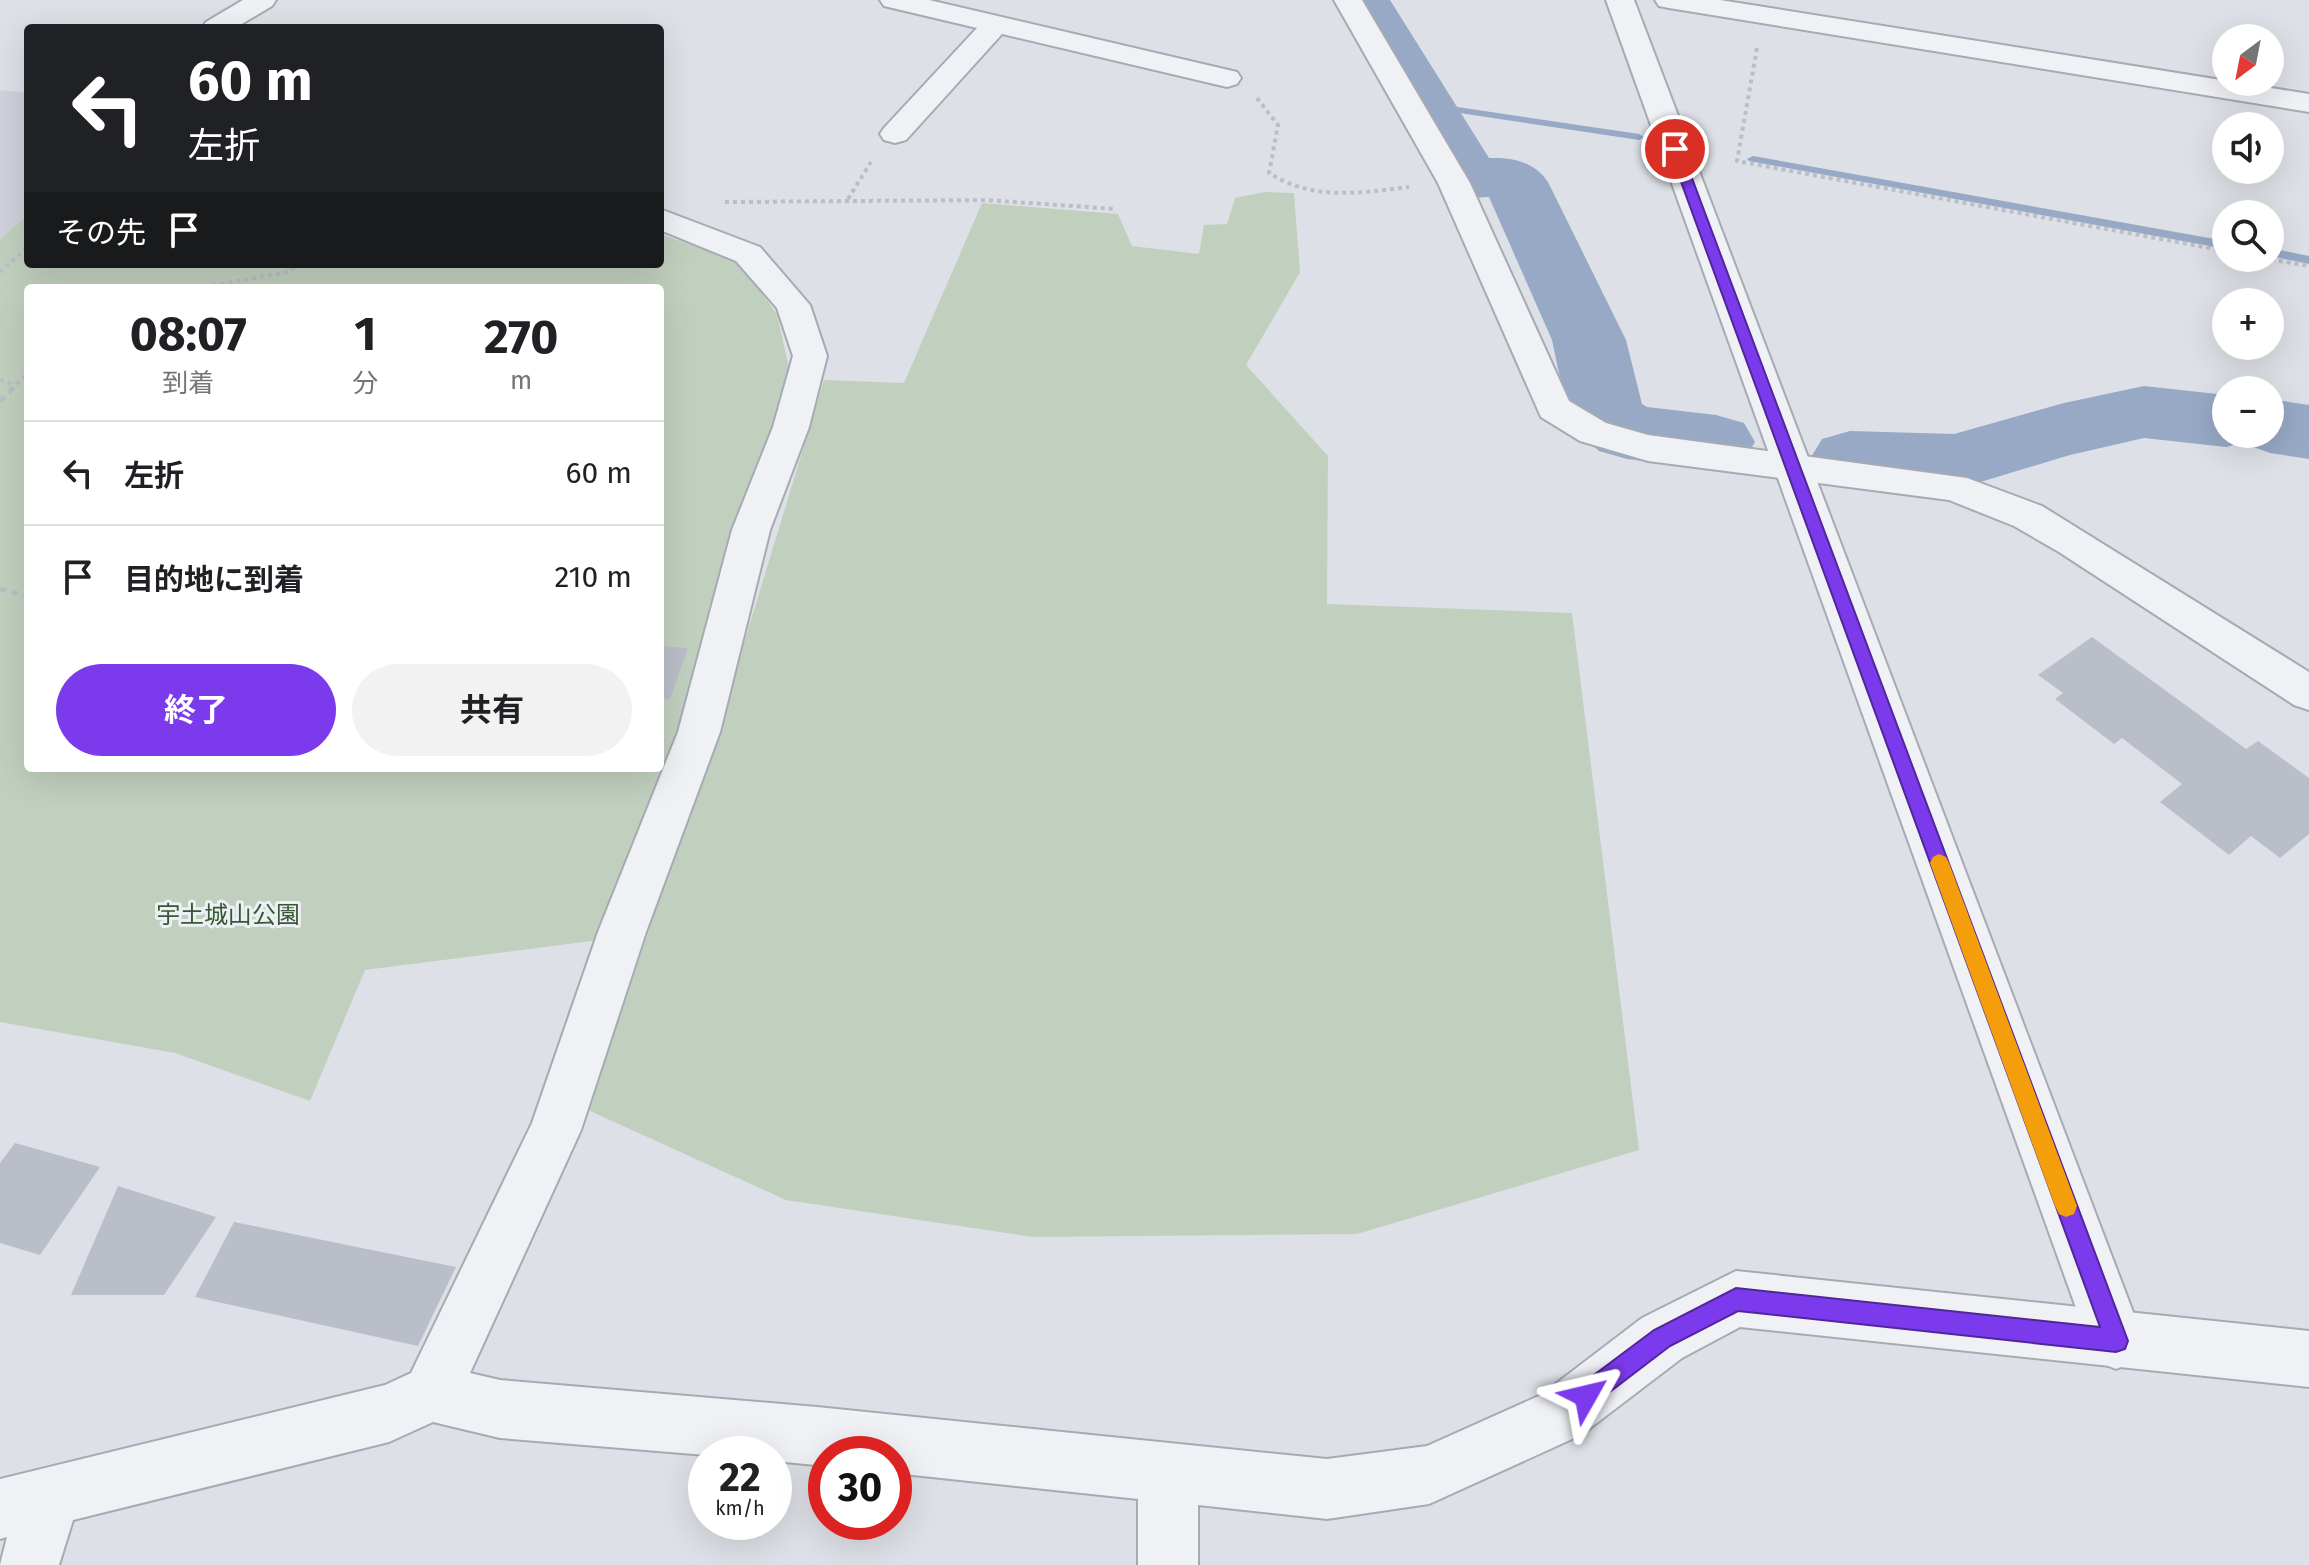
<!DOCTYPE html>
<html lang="ja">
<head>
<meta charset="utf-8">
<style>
	body { margin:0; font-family:"Fira Sans","Noto Sans JP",sans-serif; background:#f2f2f2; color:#202124; height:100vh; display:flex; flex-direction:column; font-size:30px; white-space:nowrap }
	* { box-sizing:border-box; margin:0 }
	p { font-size:26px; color:#757577 }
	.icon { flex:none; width:44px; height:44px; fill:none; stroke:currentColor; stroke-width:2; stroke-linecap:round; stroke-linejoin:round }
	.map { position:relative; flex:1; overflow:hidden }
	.details { position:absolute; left:24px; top:284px; width:640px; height:488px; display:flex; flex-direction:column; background:#fff; border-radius:8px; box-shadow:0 8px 32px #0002 }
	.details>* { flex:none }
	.banner { position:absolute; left:24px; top:24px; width:640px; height:244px; border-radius:8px; box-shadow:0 8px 32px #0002; background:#202124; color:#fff; overflow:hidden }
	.needle { width:52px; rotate:212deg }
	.tools { position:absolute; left:2212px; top:24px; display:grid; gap:16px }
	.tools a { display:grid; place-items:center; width:72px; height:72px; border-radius:50%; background:#fff; box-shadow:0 8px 32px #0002; font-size:40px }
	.speed { position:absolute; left:688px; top:1436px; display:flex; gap:16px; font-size:40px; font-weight:700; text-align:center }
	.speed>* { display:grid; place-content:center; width:104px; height:104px; border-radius:50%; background:#fff; box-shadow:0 8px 32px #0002; line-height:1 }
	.speed small { font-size:20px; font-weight:400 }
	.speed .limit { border:12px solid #d22; background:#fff; color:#111 }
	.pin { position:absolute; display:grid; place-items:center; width:68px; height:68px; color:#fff; margin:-34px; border:4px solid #fff; border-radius:50%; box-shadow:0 2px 8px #0007 }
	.me { position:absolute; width:88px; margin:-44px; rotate:53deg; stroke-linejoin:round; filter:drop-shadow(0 0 6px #0008) }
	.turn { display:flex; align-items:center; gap:28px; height:168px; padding:0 32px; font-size:36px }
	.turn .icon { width:104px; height:104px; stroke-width:2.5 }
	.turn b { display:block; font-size:56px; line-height:68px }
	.then { display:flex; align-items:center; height:76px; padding:0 32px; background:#0003; gap:16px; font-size:30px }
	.eta { display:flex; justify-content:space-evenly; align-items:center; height:136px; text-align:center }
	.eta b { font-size:48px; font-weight:700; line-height:56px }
	.cta { display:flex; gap:16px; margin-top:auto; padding:16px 32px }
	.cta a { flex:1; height:92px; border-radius:48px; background:#7c3aed; color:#fff; font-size:32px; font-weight:700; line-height:92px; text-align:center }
	.cta a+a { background:#f2f2f2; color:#202124 }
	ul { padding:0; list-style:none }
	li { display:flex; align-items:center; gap:24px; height:104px; padding:0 32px; border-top:2px solid #e0e0e0 }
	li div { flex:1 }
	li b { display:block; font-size:30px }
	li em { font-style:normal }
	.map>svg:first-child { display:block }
</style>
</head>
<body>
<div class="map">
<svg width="2309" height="1565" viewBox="0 0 2309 1565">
	<rect width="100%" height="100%" fill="#dde0e6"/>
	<polygon fill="#cfd2db" points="0,90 28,93 28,215 0,239"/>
	<g fill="#c1d0be" fill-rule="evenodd">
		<polygon points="1264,192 1294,193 1300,272 1246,365 1328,456 1327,604 1572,613 1639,1150 1357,1234 1033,1237 786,1200 588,1110 723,712 824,380 904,383 982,203 1118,214 1132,246 1199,254 1204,225 1227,224 1235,198"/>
		<path d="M28,215V264H660V234L738,261L777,314L791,378L688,718L599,940L365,970L310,1101L175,1053L0,1022V239ZM28,288H660V768H28Z"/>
	</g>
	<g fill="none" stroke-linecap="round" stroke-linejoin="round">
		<g fill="#98a9c6" fill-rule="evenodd">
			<polygon points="1424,102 1639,134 1644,137 1639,140 1420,107 1419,105"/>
			<polygon points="1753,156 2226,241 2226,249 1749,161 1747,159"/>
			<polygon points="2270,248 2309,256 2309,264 2270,256"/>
		</g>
		<g fill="#98a9c6" fill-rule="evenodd">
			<path d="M1332,0H1390L1489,158C1513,157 1535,162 1548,182L1626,340L1642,404L1647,407L1716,415L1744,423L1755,442L1744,461L1716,469L1627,459L1599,451L1580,435L1568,416L1552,340L1489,197L1469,198L1446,192Z"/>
			<polygon points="2144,386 2226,395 2226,434 2270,434 2270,399 2309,405 2309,459 2270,453 2242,443 2226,447 2144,438 2070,455 1954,490 1850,487 1822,479 1810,459 1822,439 1850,431 1954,434 2064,403"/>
		</g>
	</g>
	<g fill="#babec9">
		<polygon points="2092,637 2246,749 2258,741 2309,778 2309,834 2280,858 2251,836 2229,855 2160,802 2182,784 2122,738 2114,744 2055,699 2063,693 2038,675"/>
		<polygon points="660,646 688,648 670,699 660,698"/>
		<polygon points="15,1143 100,1167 40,1255 0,1243 0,1163"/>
		<polygon points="118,1186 216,1217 164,1295 71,1295"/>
		<polygon points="234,1222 352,1246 456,1267 418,1346 195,1297"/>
	</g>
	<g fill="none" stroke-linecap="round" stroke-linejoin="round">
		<defs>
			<g id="minor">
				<polygon points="243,0 276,0 272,6 235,28 202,28 206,22"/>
				<polygon points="880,0 929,0 1237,72 1241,78 1237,84 1227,87 1002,34 906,140 895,143 884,140 880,134 884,128 977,28 884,6"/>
				<polygon points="1334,0 1362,0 1470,183 1569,401 1606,423 1648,435 1967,478 2042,506 2309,672 2309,710 2294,705 2059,552 2014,526 1949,500 1648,461 1580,441 1541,417 1438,183"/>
				<polygon points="1655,0 1720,0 2309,94 2309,112 1669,8 1659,6"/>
				<polygon points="660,209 760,247 810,305 827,356 809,427 770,530 720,732 646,932 581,1130 470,1373 500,1380 817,1407 1327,1459 1427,1446 1541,1395 1642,1318 1736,1271 2309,1331 2309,1387 1740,1327 1682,1358 1581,1435 1429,1504 1327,1519 1198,1505 1198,1565 1138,1565 1138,1499 894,1473 894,1454 826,1454 826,1466 774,1461 774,1454 706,1455 500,1438 433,1422 389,1442 73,1520 59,1565 0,1565 7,1537 0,1539 0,1479 385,1385 411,1373 532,1123 598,932 678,732 732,530 773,427 793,356 777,308 736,261 660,230"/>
			</g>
			<polygon id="tertiary" points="1606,0 1634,0 2144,1341 2136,1361 2116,1369 2096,1361 2088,1341"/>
		</defs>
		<use href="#minor" stroke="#a6aab3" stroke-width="4"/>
		<use href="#tertiary" stroke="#a6aab3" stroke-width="4"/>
		<g stroke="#bbbec5" stroke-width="4" stroke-dasharray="4 4" stroke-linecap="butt">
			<polyline points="1757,48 1737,161 2226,251"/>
			<path d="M1257,98L1278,125L1269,173C1313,201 1359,193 1409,187"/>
			<polyline points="848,199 871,162"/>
			<polyline points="725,202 986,200 1116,209"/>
			<polyline points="2263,258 2309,266"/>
			<polyline points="0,272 28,247"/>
			<polyline points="197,288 283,273 303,264"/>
			<polyline points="0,380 15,385"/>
			<polyline points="11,390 28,373"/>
		</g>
		<g stroke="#bbbec5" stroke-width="5" stroke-dasharray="6 6" stroke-linecap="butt">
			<polyline points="0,401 13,388"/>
			<polyline points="0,589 28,596"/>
		</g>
		<use href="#minor" fill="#eff1f5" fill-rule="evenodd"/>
		<use href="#tertiary" fill="#eff1f5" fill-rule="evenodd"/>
	</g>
	<polygon fill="#7c3aed" stroke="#51269a" stroke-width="2" points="1675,145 1681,149 2128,1341 2125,1349 2116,1352 1738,1311 1670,1346 1594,1404 1586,1408 1578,1404 1574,1396 1578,1387 1654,1330 1736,1288 2100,1327 1669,149"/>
	<polygon fill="#f59e0b" points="1939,854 1946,857 1949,863 2077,1206 2074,1214 2066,1217 2059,1214 2055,1206 1930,863 1933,857"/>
	<g text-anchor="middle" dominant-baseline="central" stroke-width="6" stroke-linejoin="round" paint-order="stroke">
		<g font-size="24" fill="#375835" stroke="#eceff4">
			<text x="228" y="915">宇土城山公園</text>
		</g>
	</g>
</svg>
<div class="tools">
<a><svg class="needle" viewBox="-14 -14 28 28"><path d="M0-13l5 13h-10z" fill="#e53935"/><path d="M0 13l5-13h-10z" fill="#757577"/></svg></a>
<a><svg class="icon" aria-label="sound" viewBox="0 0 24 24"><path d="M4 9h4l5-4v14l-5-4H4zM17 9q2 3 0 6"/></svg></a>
<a><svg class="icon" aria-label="search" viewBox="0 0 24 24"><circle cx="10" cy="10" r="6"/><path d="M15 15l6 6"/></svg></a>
<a>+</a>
<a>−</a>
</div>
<div class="speed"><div>22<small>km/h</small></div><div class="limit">30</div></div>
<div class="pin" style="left:1675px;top:149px;background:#d93025"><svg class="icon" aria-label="arrive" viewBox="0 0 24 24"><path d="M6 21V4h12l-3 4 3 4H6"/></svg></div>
<svg class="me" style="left:1586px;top:1396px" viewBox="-20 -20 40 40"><path d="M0-17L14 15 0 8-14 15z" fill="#7c3aed" stroke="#fff" stroke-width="4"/></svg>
<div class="banner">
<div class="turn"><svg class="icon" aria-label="left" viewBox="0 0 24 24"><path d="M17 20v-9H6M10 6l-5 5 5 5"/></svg><div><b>60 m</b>左折</div></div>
<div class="then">その先<svg class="icon" aria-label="arrive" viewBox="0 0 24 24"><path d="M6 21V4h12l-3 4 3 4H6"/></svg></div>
</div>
<section class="details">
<div class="eta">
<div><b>08:07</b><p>到着</p></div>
<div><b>1</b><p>分</p></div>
<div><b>270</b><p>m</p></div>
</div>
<ul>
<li><svg class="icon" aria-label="left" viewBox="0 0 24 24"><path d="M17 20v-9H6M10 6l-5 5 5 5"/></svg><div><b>左折</b></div><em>60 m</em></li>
<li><svg class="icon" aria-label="arrive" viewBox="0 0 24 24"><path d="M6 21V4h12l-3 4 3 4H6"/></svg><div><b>目的地に到着</b></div><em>210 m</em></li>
</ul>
<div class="cta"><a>終了</a><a>共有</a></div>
</section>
</div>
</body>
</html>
